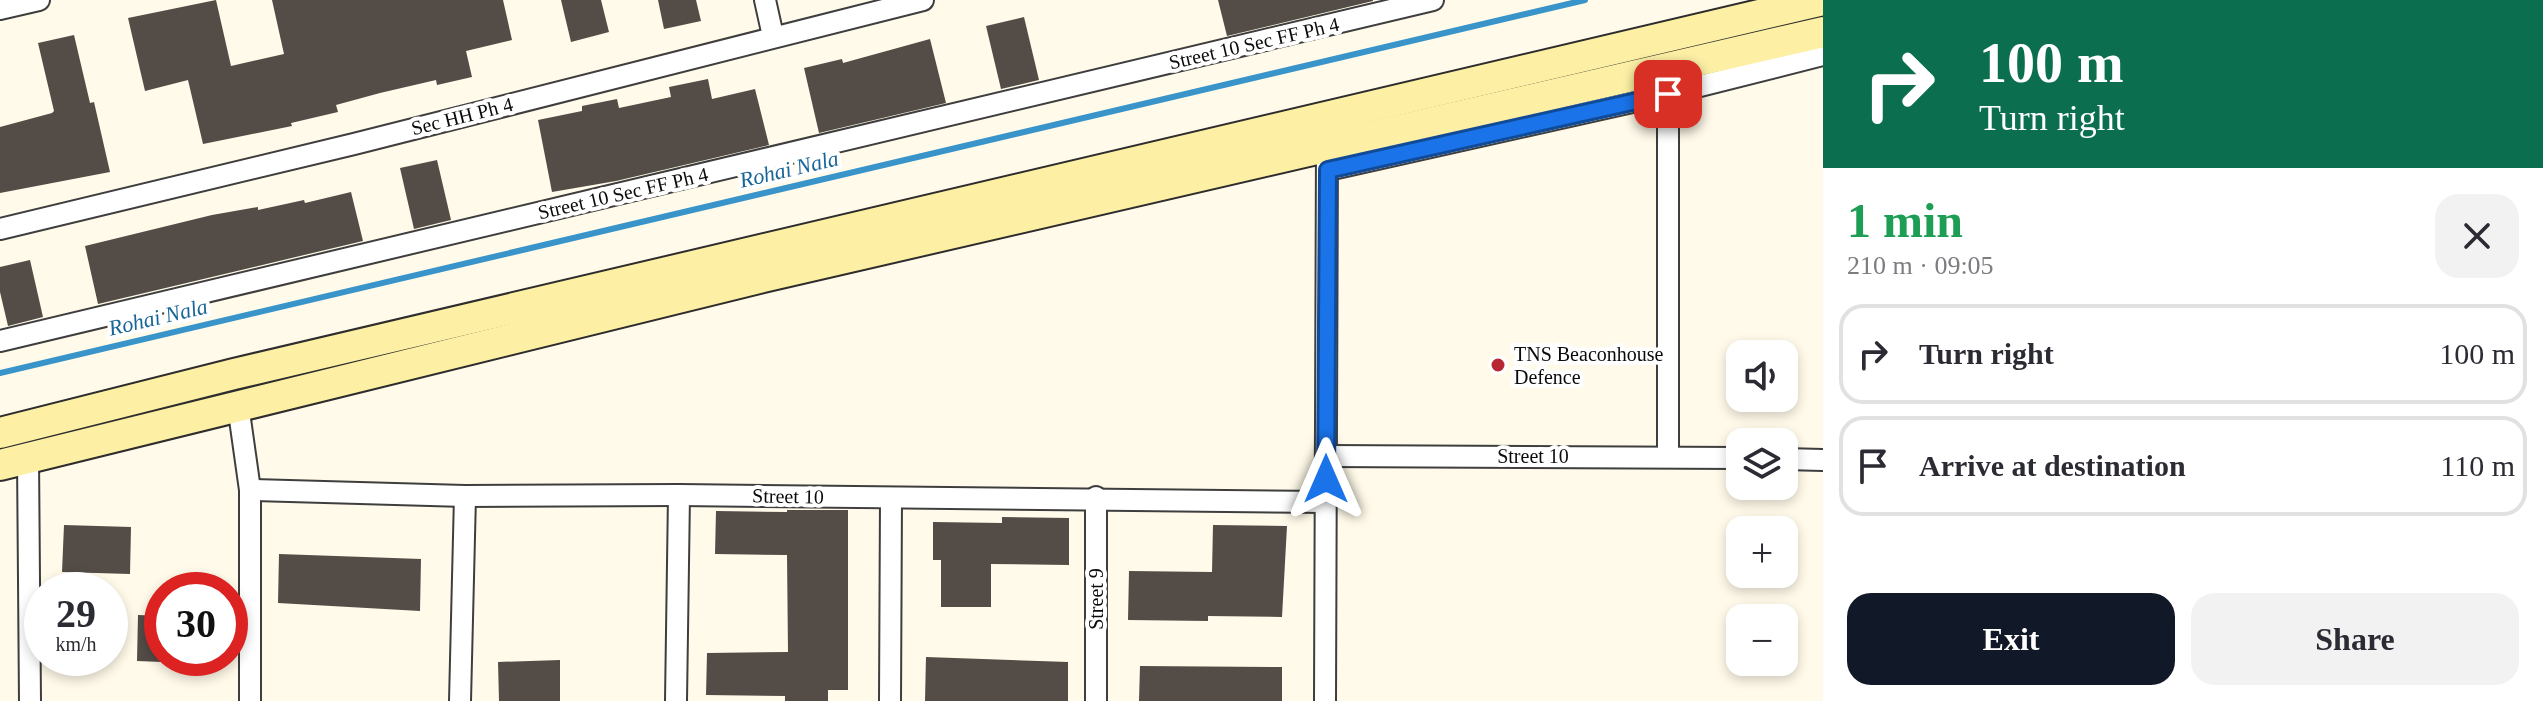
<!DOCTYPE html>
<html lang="en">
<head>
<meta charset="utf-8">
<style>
	body { margin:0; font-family:Georgia,serif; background:#f2f2f3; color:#2b2b33; height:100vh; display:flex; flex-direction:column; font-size:30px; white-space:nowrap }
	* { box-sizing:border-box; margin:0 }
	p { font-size:26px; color:#7c7c81 }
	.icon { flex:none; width:44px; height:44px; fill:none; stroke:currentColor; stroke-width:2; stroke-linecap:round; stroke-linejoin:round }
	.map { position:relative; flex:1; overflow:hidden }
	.panel { display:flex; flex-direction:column; background:#fff; width:720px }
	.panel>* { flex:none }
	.guide { background:#0b6e4f; color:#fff; overflow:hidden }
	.buttons { position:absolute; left:1726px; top:340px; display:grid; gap:16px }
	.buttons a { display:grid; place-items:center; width:72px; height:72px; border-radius:16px; background:#fff; box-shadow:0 4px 12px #0003; font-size:40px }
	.speed { position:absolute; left:24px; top:572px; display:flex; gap:16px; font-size:40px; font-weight:700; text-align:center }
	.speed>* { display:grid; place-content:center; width:104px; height:104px; border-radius:50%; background:#fff; box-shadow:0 4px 12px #0003; line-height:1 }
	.speed small { font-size:20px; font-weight:400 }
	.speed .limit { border:12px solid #d22; background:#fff; color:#111 }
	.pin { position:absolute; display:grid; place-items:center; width:68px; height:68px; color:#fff; margin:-34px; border-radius:16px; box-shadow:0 4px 12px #0006 }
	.me { position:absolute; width:88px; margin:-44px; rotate:0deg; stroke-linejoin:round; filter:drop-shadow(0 0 6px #0008) }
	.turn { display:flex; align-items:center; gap:28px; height:168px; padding:0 24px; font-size:36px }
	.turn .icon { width:104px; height:104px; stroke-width:2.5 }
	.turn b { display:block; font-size:56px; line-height:68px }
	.round { display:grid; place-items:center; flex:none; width:84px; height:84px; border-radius:24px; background:#f2f2f3 }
	.headline { display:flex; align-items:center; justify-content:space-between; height:136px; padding:0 24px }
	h1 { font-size:48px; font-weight:800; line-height:60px; color:#1e9e55 }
	.button { display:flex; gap:16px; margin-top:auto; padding:16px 24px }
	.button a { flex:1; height:92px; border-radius:24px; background:#111827; color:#fff; font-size:32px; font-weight:800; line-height:92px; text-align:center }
	.button a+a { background:#f2f2f3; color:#2b2b33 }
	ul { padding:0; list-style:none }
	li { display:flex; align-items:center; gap:24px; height:100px; margin:0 16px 12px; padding:0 8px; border:4px solid #e1e1e2; border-radius:24px }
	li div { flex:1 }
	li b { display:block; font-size:30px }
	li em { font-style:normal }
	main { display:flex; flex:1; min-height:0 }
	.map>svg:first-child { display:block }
</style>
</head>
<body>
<main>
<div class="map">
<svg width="1823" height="701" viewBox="0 0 1823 701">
	<rect width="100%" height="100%" fill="#fffae9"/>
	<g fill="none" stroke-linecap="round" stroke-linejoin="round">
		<polyline stroke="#3894c9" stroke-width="6" points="0,373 1585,0"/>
	</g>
	<g fill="#534c47">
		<polygon points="216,0 231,66 284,54 272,0 503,0 512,40 466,51 472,77 437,85 436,80 380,93 336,105 338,112 291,123 292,126 203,144 188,80 145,91 128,18"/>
		<polygon points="561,0 601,0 609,32 571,42"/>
		<polygon points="658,0 696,0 701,21 664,29"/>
		<polygon points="1218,0 1373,0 1373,1 1227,36"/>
		<polygon points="1024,17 1039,80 1001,89 986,26"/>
		<polygon points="74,35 90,103 94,102 110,172 0,193 0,127 52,113 54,111 38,43"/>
		<polygon points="930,39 946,103 819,133 804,68 842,59 843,63"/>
		<polygon points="708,79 712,99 755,89 769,145 616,181 552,192 538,120 582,111 582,106 617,99 619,108 671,97 669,87"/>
		<polygon points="437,160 451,220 414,229 400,168"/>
		<polygon points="351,192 363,241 98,304 85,246 212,215 258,207 258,210 304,200 305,203"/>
		<polygon points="30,260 43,317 8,326 0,292 0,267"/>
		<polygon points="787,510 848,510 848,690 828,690 828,701 785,701 785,696 706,695 707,653 788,652 787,555 715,554 716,511 787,512"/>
		<polygon points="1002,517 1069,518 1069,565 991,564 991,607 941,607 941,560 933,560 933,522 1002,523"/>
		<polygon points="64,525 131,527 130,574 62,572"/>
		<polygon points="1213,525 1287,526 1282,617 1208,616 1208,621 1128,620 1129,571 1212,572"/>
		<polygon points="279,554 421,559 420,611 278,603"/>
		<polygon points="138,615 162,616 162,662 137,661"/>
		<polygon points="926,657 1068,662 1068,701 925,701"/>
		<polygon points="560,660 560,701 499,701 498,662"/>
		<polygon points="1140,666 1282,667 1282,701 1139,701"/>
	</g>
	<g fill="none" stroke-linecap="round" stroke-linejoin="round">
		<defs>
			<g id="minor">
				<polyline points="765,0 773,36"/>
				<polyline points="0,9 39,0"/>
				<polyline points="1668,94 1668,456"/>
				<polyline points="1328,170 1668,94 1823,55"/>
				<polyline points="0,229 354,144 923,0"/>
				<polyline points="0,341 1433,0"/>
				<polyline points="238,405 250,490 250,701"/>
				<polyline points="1326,456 1740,458"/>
				<polyline points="28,458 30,701"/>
				<polyline points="1784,459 1823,460"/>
				<polyline points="250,490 465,496 679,495 1326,502"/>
				<polyline points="460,701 465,496"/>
				<polyline points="676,701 679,495"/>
				<polyline points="890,701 891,498"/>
				<polyline points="1096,701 1096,497"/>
				<polyline points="1325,701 1327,147"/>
			</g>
			<g id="secondary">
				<polyline points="0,433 234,374 1823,0"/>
				<polyline points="0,465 763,277 1823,32"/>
			</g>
		</defs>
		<use href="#minor" stroke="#3e3e3e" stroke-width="24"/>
		<use href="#secondary" stroke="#2d2d2d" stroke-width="34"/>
		<use href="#minor" stroke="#fff" stroke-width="20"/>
		<use href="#secondary" stroke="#fdf0a5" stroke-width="30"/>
	</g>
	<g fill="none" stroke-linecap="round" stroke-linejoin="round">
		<defs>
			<polyline id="route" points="1326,479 1328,170 1668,94"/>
		</defs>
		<use href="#route" stroke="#114b97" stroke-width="20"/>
		<use href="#route" stroke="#1a73e8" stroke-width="14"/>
	</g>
	<circle fill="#b62733" stroke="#fff" stroke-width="3" cx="1498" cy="365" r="8"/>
	<g text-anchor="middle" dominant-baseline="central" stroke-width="8" stroke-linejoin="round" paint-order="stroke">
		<g font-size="20" fill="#0b0b0b" stroke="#fff">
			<text transform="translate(1254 43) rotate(-13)">Street 10 Sec FF Ph 4</text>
			<text transform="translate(462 116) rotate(-14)">Sec HH Ph 4</text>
			<text transform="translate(623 193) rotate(-13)">Street 10 Sec FF Ph 4</text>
			<text x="1533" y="456">Street 10</text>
			<text transform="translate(788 496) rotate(1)">Street 10</text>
			<text transform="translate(1096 599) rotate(-90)">Street 9</text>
		</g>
		<g font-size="20" fill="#0b0b0b" stroke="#fff" text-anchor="start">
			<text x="1514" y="354">TNS Beaconhouse<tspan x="1514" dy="23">Defence</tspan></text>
		</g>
		<g font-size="22" font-style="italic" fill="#186598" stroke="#fff">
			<text transform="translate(789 169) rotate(-13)">Rohai Nala</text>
			<text transform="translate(158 317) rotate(-13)">Rohai Nala</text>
		</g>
	</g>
</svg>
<div class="buttons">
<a><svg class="icon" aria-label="sound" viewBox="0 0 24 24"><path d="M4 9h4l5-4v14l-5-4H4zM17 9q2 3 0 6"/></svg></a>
<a><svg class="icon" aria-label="layers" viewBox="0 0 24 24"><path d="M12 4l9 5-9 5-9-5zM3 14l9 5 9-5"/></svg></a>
<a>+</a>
<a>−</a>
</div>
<div class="speed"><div>29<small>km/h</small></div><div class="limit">30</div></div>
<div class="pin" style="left:1668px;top:94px;background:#d93025"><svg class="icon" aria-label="arrive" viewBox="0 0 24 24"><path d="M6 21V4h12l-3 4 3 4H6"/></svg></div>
<svg class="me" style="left:1326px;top:479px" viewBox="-20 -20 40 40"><path d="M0-17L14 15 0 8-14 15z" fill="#1a73e8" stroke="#fff" stroke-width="4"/></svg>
</div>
<section class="panel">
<div class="guide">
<div class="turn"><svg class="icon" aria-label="right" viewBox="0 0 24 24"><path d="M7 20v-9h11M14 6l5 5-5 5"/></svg><div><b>100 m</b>Turn right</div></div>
</div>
<div class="headline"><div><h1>1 min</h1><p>210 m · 09:05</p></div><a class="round"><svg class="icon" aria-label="close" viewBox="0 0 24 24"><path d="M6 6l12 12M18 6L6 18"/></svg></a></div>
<ul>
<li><svg class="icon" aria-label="right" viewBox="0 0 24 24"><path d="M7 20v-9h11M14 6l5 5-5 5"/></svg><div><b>Turn right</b></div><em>100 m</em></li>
<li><svg class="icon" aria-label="arrive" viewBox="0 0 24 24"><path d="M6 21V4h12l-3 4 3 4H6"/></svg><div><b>Arrive at destination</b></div><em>110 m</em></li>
</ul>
<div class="button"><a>Exit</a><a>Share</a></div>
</section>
</main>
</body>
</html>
